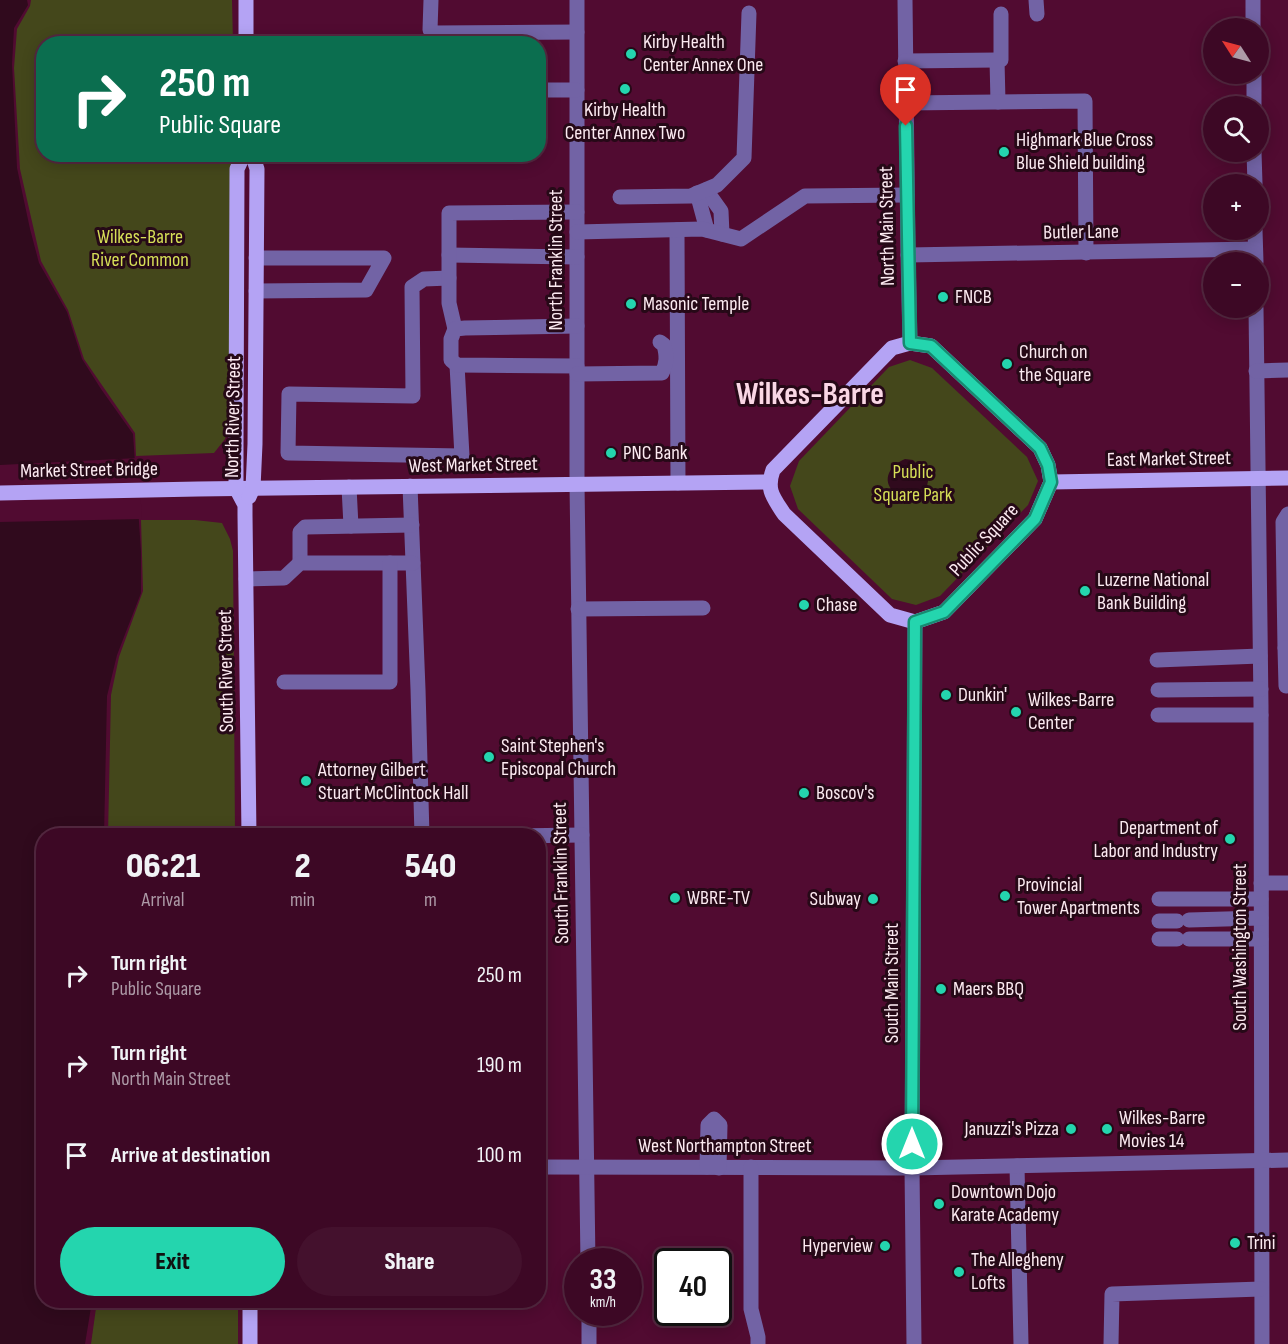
<!DOCTYPE html>
<html lang="en">
<head>
<meta charset="utf-8">
<style>
	body { margin:0; font-family:"Sofia Sans Condensed",sans-serif; background:#44112d; color:#f1f3f6; height:100vh; display:flex; flex-direction:column; font-size:22px; white-space:nowrap }
	* { box-sizing:border-box; margin:0 }
	p { font-size:20px; color:#ad9aa7 }
	.icon { flex:none; width:33px; height:33px; fill:none; stroke:currentColor; stroke-width:2; stroke-linecap:round; stroke-linejoin:round }
	.map { position:relative; flex:1; overflow:hidden }
	.sheet { position:absolute; left:36px; top:828px; width:510px; height:480px; display:flex; flex-direction:column; background:#3d0825; border-radius:24px; box-shadow:0 3px 15px #0003,0 0 0 2px #562942 }
	.sheet>* { flex:none }
	.top-card { position:absolute; left:36px; top:36px; width:510px; height:126px; border-radius:24px; box-shadow:0 3px 15px #0003,0 0 0 2px #562942; background:#0b6e4f; color:#fff; overflow:hidden }
	.needle { width:39px; rotate:306deg }
	.tools { position:absolute; left:1203px; top:18px; display:grid; gap:12px }
	.tools a { display:grid; place-items:center; width:66px; height:66px; border-radius:50%; background:#3d0825; box-shadow:0 3px 15px #0003,0 0 0 2px #562942; font-size:30px }
	.speed { position:absolute; left:564px; top:1248px; display:flex; gap:12px; font-size:30px; font-weight:700; text-align:center }
	.speed>* { display:grid; place-content:center; width:78px; height:78px; border-radius:50%; background:#3d0825; box-shadow:0 3px 15px #0003,0 0 0 2px #562942; line-height:1 }
	.speed small { font-size:15px; font-weight:400 }
	.speed .limit { border:3px solid #111; border-radius:9px; background:#fff; color:#111 }
	.pin { position:absolute; display:grid; place-items:center; width:51px; height:51px; color:#fff; margin:-62px -26px; border-radius:50% 50% 50% 0; rotate:-45deg; box-shadow:0 0 6px #0007 }
	.pin .icon { rotate:45deg }
	.me { position:absolute; width:66px; margin:-33px; rotate:0deg; stroke-linejoin:round; filter:drop-shadow(0 0 4px #0008) }
	.turn { display:flex; align-items:center; gap:21px; height:126px; padding:0 24px; font-size:27px }
	.turn .icon { width:78px; height:78px; stroke-width:2.5 }
	.turn b { display:block; font-size:42px; line-height:51px }
	.eta { display:flex; justify-content:space-evenly; align-items:center; height:102px; text-align:center }
	.eta b { font-size:36px; font-weight:800; line-height:42px }
	.button { display:flex; gap:12px; margin-top:auto; padding:12px 24px }
	.button a { flex:1; height:69px; border-radius:36px; background:#24d5ae; color:#111; font-size:24px; font-weight:800; line-height:69px; text-align:center }
	.button a+a { background:#44112d; color:#f1f3f6 }
	ul { padding:0; list-style:none }
	li { display:flex; align-items:center; gap:18px; height:90px; padding:0 24px }
	li div { flex:1 }
	li b { display:block; font-size:22px }
	li em { font-style:normal }
	.map>svg:first-child { display:block }
</style>
</head>
<body>
<div class="map">
<svg width="1288" height="1344" viewBox="0 0 1288 1344">
	<rect width="100%" height="100%" fill="#510b31"/>
	<g fill="#44471b">
		<polygon points="31,0 232,0 233,43 44,44 44,154 233,155 233,419 225,439 214,453 136,456 135,433 84,359 68,310 41,261 20,169 14,68 17,29 30,6"/>
		<polygon points="910,360 932,368 1027,457 1038,481 1028,505 940,596 916,605 892,599 798,509 790,486 799,461 889,367"/>
		<polygon points="141,520 195,520 222,523 230,539 233,551 235,835 108,835 111,695 119,657 143,591"/>
		<polygon points="97,1301 238,1301 238,1344 91,1344"/>
	</g>
	<g fill="#300a1d">
		<polygon points="0,0 27,0 28,5 14,28 12,64 17,168 30,229 39,263 67,312 82,359 101,389 133,434 141,552 141,593 117,655 107,696 104,835 44,836 44,1300 92,1301 85,1344 0,1344"/>
		<path d="M905,459L913,460L929,476L927,486L911,500C903,501 900,497 894,492C881,480 890,465 905,459Z"/>
	</g>
	<polygon fill="#510b31" points="138,458 142,519 0,522 0,465"/>
	<g fill="none" stroke-linecap="round" stroke-linejoin="round">
		<g stroke="#7263a5" stroke-width="15">
			<polyline points="431,0 430,30 434,33 577,32"/>
			<polyline points="577,0 577,484 588,1262"/>
			<polyline points="905,0 908,255 910,343"/>
			<polyline points="1036,0 1037,14"/>
			<polyline points="1253,0 1253,28"/>
			<polyline points="905,61 997,60"/>
			<polyline points="1254,74 1254,106"/>
			<polyline points="538,90 577,90"/>
			<polyline points="998,102 997,60 1001,60 1001,14"/>
			<polyline points="906,103 1085,101 1086,253"/>
			<polyline points="1254,152 1255,184"/>
			<polyline points="706,190 721,211 722,234"/>
			<polyline points="697,193 707,230"/>
			<polyline points="620,197 691,196 717,185 744,158 749,13"/>
			<polyline points="677,230 678,483"/>
			<polyline points="1255,230 1256,262"/>
			<polyline points="577,232 702,229 741,239 805,196 907,195"/>
			<polyline points="449,255 577,257"/>
			<polyline points="908,255 1255,249"/>
			<polyline points="449,278 424,279 412,287 413,396 289,394 288,453 462,456 457,365"/>
			<polyline points="256,291 366,290 384,258 256,258"/>
			<polyline points="1256,308 1261,705 1262,1344"/>
			<polyline points="455,329 449,303 449,213 577,212"/>
			<polyline points="577,366 457,365 451,360 451,339 455,329 465,328 577,326"/>
			<polyline points="1256,371 1288,370"/>
			<path d="M577,374L662,373C667,363 667,356 664,345L660,342"/>
			<polyline points="410,486 418,689 422,836"/>
			<polyline points="349,487 351,526"/>
			<polyline points="300,563 300,532 305,527 412,525"/>
			<polyline points="246,579 284,578 300,563 413,563"/>
			<polyline points="578,609 703,608"/>
			<polyline points="1285,648 1283,522 1288,514"/>
			<polyline points="1157,660 1260,656"/>
			<polyline points="284,682 390,682 390,563"/>
			<polyline points="1286,686 1285,648 1288,648"/>
			<polyline points="1158,690 1261,689"/>
			<polyline points="1158,715 1261,715"/>
			<polyline points="511,836 582,835"/>
			<polyline points="1261,883 1288,883"/>
			<polyline points="1159,899 1261,899"/>
			<polyline points="1189,920 1261,918"/>
			<polyline points="1159,921 1177,921"/>
			<polyline points="1159,939 1177,939"/>
			<polyline points="1189,939 1261,939"/>
			<polyline points="1017,1166 1021,1344"/>
			<polyline points="538,1167 912,1168 1288,1160"/>
			<polyline points="707,1167 708,1125 714,1119 720,1125 719,1168"/>
			<polyline points="751,1167 751,1309 758,1337 758,1344"/>
			<polyline points="589,1312 589,1344"/>
			<polyline points="914,1344 912,1168 915,622"/>
			<polyline points="1111,1344 1112,1294 1261,1289"/>
		</g>
		<g stroke="#b4a3f4" stroke-width="15">
			<polyline points="246,0 246,44"/>
			<polyline points="244,154 237,169 236,445 236,488 245,505 245,515 249,836"/>
			<path d="M910,343L931,346L1040,448L1048,465L1051,482L1035,519L944,612L915,622L890,615L784,514C773,497 766,490 773,470L892,348Z"/>
			<polyline points="1051,482 1288,478"/>
			<polyline points="0,493 198,489 769,482"/>
			<polyline points="249,497 253,488 255,444 257,169 252,154"/>
			<polyline points="250,1344 250,1300"/>
		</g>
	</g>
	<g fill="none" stroke-linecap="round" stroke-linejoin="round">
		<defs>
			<polyline id="route" points="906,126 910,343 931,346 1040,448 1048,465 1051,482 1035,519 944,612 915,622 912,1144"/>
		</defs>
		<use href="#route" stroke="#178a71" stroke-width="15"/>
		<use href="#route" stroke="#24d5ae" stroke-width="10"/>
	</g>
	<g fill="#24d5ae" stroke="#260917" stroke-width="2">
		<circle cx="631" cy="54" r="6"/>
		<circle cx="625" cy="89" r="6"/>
		<circle cx="1004" cy="152" r="6"/>
		<circle cx="943" cy="297" r="6"/>
		<circle cx="631" cy="304" r="6"/>
		<circle cx="1007" cy="364" r="6"/>
		<circle cx="611" cy="453" r="6"/>
		<circle cx="1085" cy="591" r="6"/>
		<circle cx="804" cy="605" r="6"/>
		<circle cx="946" cy="695" r="6"/>
		<circle cx="1016" cy="712" r="6"/>
		<circle cx="489" cy="757" r="6"/>
		<circle cx="306" cy="781" r="6"/>
		<circle cx="804" cy="793" r="6"/>
		<circle cx="1230" cy="839" r="6"/>
		<circle cx="1005" cy="896" r="6"/>
		<circle cx="675" cy="898" r="6"/>
		<circle cx="873" cy="899" r="6"/>
		<circle cx="941" cy="989" r="6"/>
		<circle cx="1071" cy="1129" r="6"/>
		<circle cx="1107" cy="1129" r="6"/>
		<circle cx="939" cy="1204" r="6"/>
		<circle cx="1235" cy="1243" r="6"/>
		<circle cx="885" cy="1246" r="6"/>
		<circle cx="959" cy="1272" r="6"/>
	</g>
	<g text-anchor="middle" dominant-baseline="central" stroke-width="6" stroke-linejoin="round" paint-order="stroke">
		<g font-size="20" fill="#fceaf1" stroke="#260917" text-anchor="start">
			<text x="643" y="42">Kirby Health<tspan x="643" dy="23">Center Annex One</tspan></text>
			<text x="625" y="110" text-anchor="middle">Kirby Health<tspan x="625" dy="23">Center Annex Two</tspan></text>
			<text x="1016" y="140">Highmark Blue Cross<tspan x="1016" dy="23">Blue Shield building</tspan></text>
			<text x="955" y="297">FNCB</text>
			<text x="643" y="304">Masonic Temple</text>
			<text x="1019" y="352">Church on<tspan x="1019" dy="23">the Square</tspan></text>
			<text x="623" y="453">PNC Bank</text>
			<text x="1097" y="580">Luzerne National<tspan x="1097" dy="23">Bank Building</tspan></text>
			<text x="816" y="605">Chase</text>
			<text x="958" y="695">Dunkin'</text>
			<text x="1028" y="700">Wilkes-Barre<tspan x="1028" dy="23">Center</tspan></text>
			<text x="501" y="746">Saint Stephen's<tspan x="501" dy="23">Episcopal Church</tspan></text>
			<text x="318" y="770">Attorney Gilbert<tspan x="318" dy="23">Stuart McClintock Hall</tspan></text>
			<text x="816" y="793">Boscov's</text>
			<text x="1218" y="828" text-anchor="end">Department of<tspan x="1218" dy="23">Labor and Industry</tspan></text>
			<text x="1017" y="885">Provincial<tspan x="1017" dy="23">Tower Apartments</tspan></text>
			<text x="687" y="898">WBRE-TV</text>
			<text x="861" y="899" text-anchor="end">Subway</text>
			<text x="953" y="989">Maers BBQ</text>
			<text x="1119" y="1118">Wilkes-Barre<tspan x="1119" dy="23">Movies 14</tspan></text>
			<text x="1059" y="1129" text-anchor="end">Januzzi's Pizza</text>
			<text x="951" y="1192">Downtown Dojo<tspan x="951" dy="23">Karate Academy</tspan></text>
			<text x="1247" y="1243">Trini</text>
			<text x="873" y="1246" text-anchor="end">Hyperview</text>
			<text x="971" y="1260">The Allegheny<tspan x="971" dy="23">Lofts</tspan></text>
		</g>
		<g font-size="20" fill="#fceaf1" stroke="#260917">
			<text transform="translate(887 226) rotate(-91)">North Main Street</text>
			<text transform="translate(1081 232) rotate(-1)">Butler Lane</text>
			<text transform="translate(556 260) rotate(-90)">North Franklin Street</text>
			<text transform="translate(233 417) rotate(-89)">North River Street</text>
			<text transform="translate(1169 459) rotate(-1)">East Market Street</text>
			<text transform="translate(473 465) rotate(-1)">West Market Street</text>
			<text transform="translate(89 470) rotate(-1)">Market Street Bridge</text>
			<text transform="translate(984 540) rotate(-47)">Public Square</text>
			<text transform="translate(226 671) rotate(-91)">South River Street</text>
			<text transform="translate(561 873) rotate(-91)">South Franklin Street</text>
			<text transform="translate(1240 947) rotate(-90)">South Washington Street</text>
			<text transform="translate(892 983) rotate(-90)">South Main Street</text>
			<text x="725" y="1146">West Northampton Street</text>
		</g>
		<g font-size="20" fill="#d6df57" stroke="#260917">
			<text x="140" y="237">Wilkes-Barre<tspan x="140" dy="23">River Common</tspan></text>
			<text x="913" y="472">Public<tspan x="913" dy="23">Square Park</tspan></text>
		</g>
		<g font-size="32" font-weight="bold" fill="#fad7e5" stroke="#260917">
			<text x="810" y="394">Wilkes-Barre</text>
		</g>
	</g>
</svg>
<div class="tools">
<a><svg class="needle" viewBox="-14 -14 28 28"><path d="M0-13l5 13h-10z" fill="#e53935"/><path d="M0 13l5-13h-10z" fill="#ad9aa7"/></svg></a>
<a><svg class="icon" aria-label="search" viewBox="0 0 24 24"><circle cx="10" cy="10" r="6"/><path d="M15 15l6 6"/></svg></a>
<a>+</a>
<a>−</a>
</div>
<div class="speed"><div>33<small>km/h</small></div><div class="limit">40</div></div>
<div class="pin" style="left:906px;top:126px;background:#d93025"><svg class="icon" aria-label="arrive" viewBox="0 0 24 24"><path d="M6 21V4h12l-3 4 3 4H6"/></svg></div>
<svg class="me" style="left:912px;top:1144px" viewBox="-20 -20 40 40"><circle r="17" fill="#24d5ae" stroke="#fff" stroke-width="3"/><path d="M0-11L8 9 0 5-8 9z" fill="#fff"/></svg>
<div class="top-card">
<div class="turn"><svg class="icon" aria-label="right" viewBox="0 0 24 24"><path d="M7 20v-9h11M14 6l5 5-5 5"/></svg><div><b>250 m</b>Public Square</div></div>
</div>
<section class="sheet">
<div class="eta">
<div><b>06:21</b><p>Arrival</p></div>
<div><b>2</b><p>min</p></div>
<div><b>540</b><p>m</p></div>
</div>
<ul>
<li><svg class="icon" aria-label="right" viewBox="0 0 24 24"><path d="M7 20v-9h11M14 6l5 5-5 5"/></svg><div><b>Turn right</b><p>Public Square</p></div><em>250 m</em></li>
<li><svg class="icon" aria-label="right" viewBox="0 0 24 24"><path d="M7 20v-9h11M14 6l5 5-5 5"/></svg><div><b>Turn right</b><p>North Main Street</p></div><em>190 m</em></li>
<li><svg class="icon" aria-label="arrive" viewBox="0 0 24 24"><path d="M6 21V4h12l-3 4 3 4H6"/></svg><div><b>Arrive at destination</b></div><em>100 m</em></li>
</ul>
<div class="button"><a>Exit</a><a>Share</a></div>
</section>
</div>
</body>
</html>
